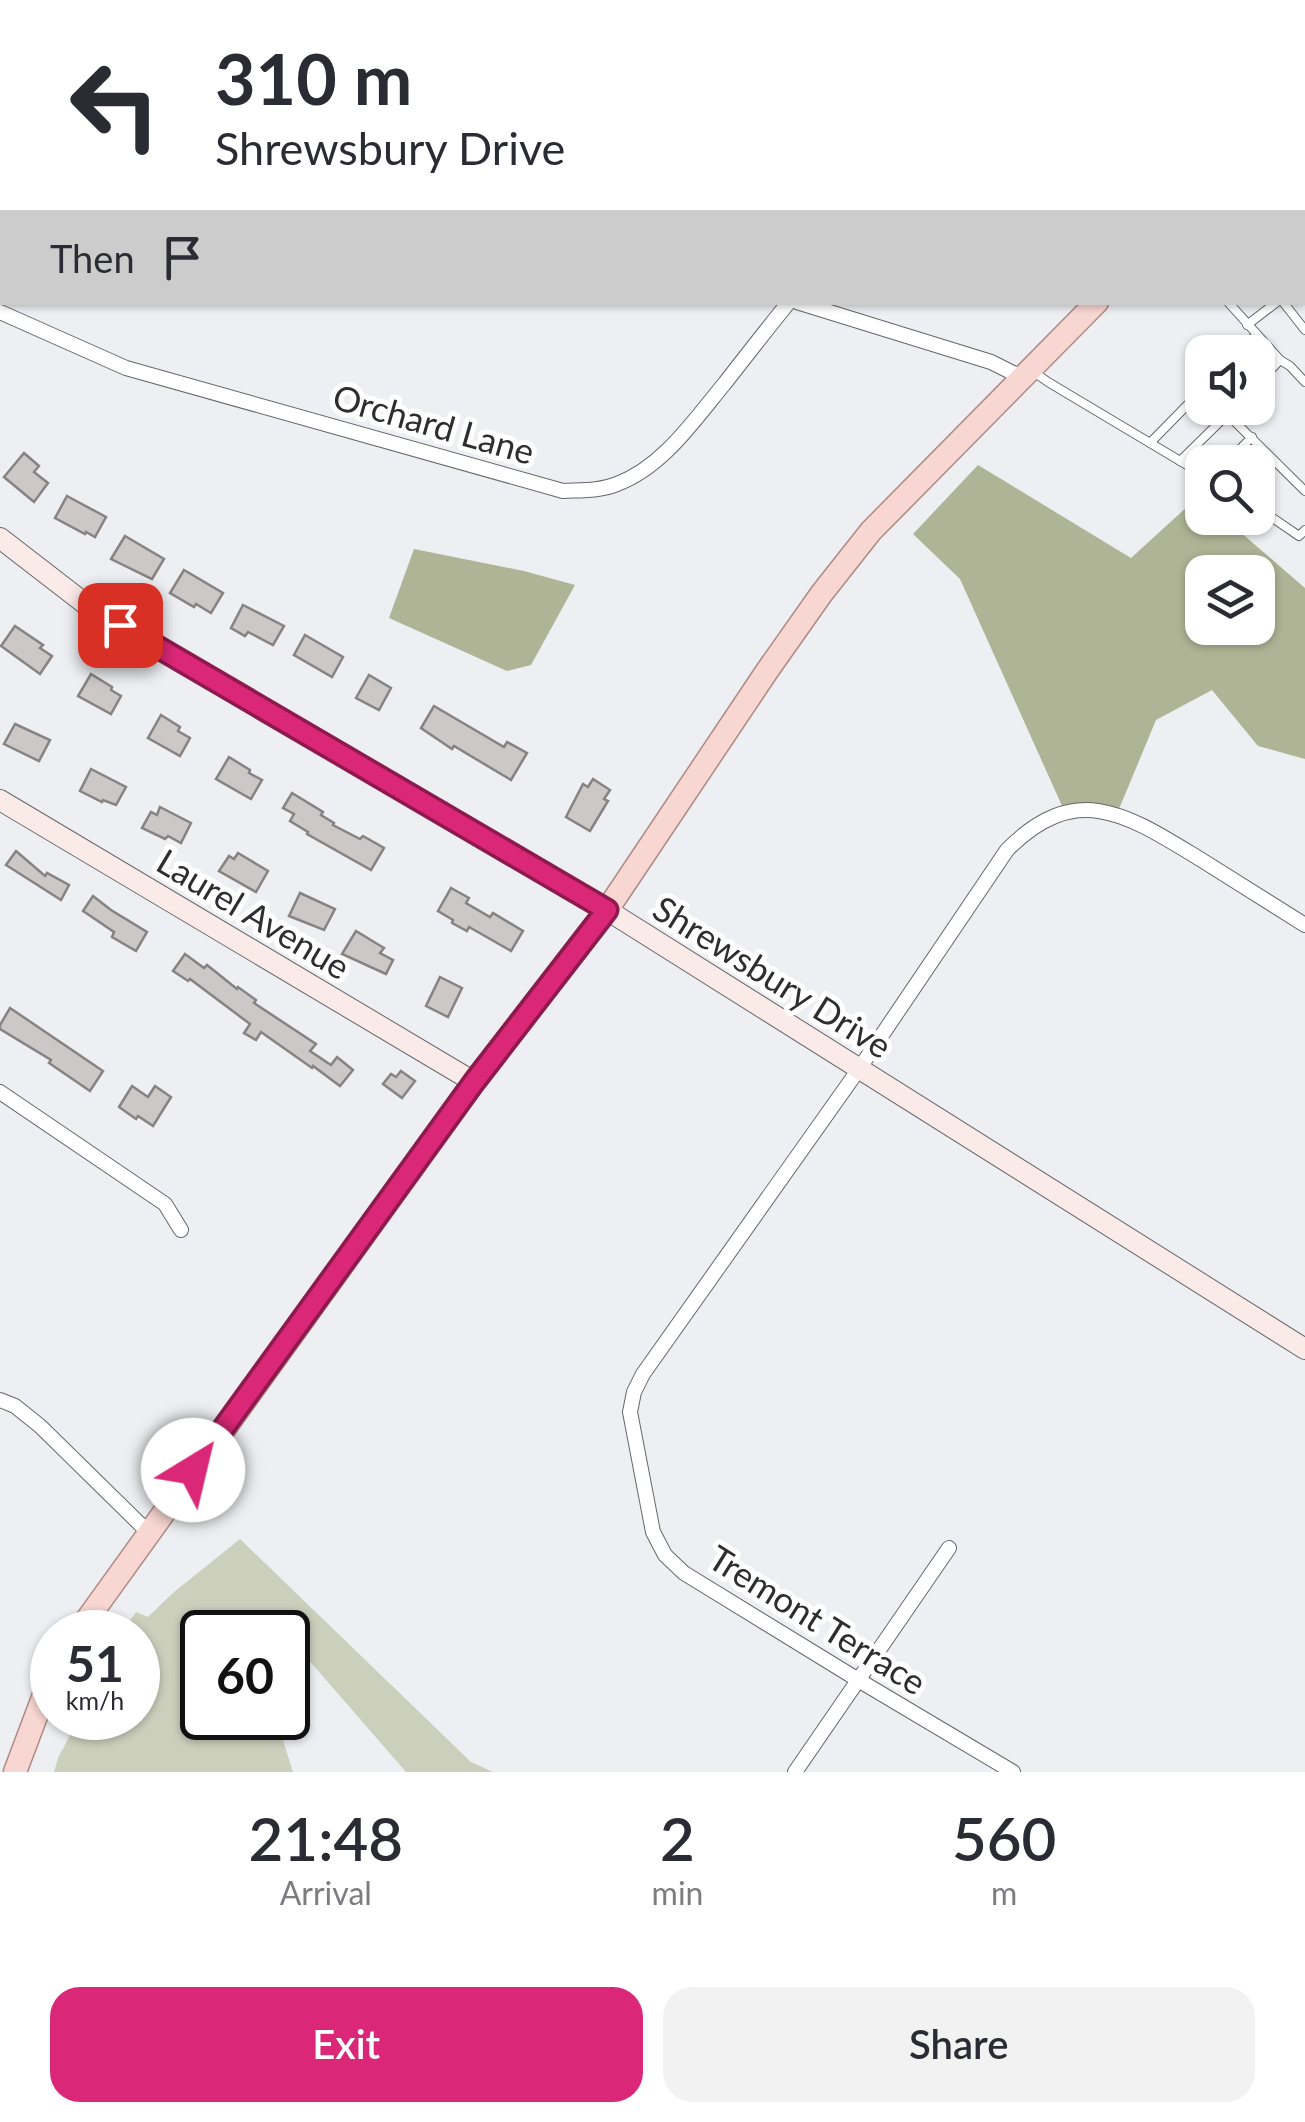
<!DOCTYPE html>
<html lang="en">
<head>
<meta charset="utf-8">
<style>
	body { margin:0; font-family:Lato,sans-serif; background:#f2f2f3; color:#2b2b33; height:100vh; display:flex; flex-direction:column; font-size:38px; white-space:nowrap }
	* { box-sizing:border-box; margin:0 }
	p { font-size:32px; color:#7c7c81 }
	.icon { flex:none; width:55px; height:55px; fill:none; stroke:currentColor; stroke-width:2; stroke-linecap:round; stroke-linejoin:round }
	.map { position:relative; height:1772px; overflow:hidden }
	.sheet { display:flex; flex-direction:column; background:#fff; flex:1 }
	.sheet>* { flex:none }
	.banner { position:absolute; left:0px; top:0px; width:1305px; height:305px; box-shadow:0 2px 8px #0004; background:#fff; color:#2b2b33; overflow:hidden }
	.buttons { position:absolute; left:1185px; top:335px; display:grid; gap:20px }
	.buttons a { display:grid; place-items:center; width:90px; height:90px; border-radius:20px; background:#fff; box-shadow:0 2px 8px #0004; font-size:50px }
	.speed { position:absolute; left:30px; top:1610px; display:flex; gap:20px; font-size:50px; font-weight:700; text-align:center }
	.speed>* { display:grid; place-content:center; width:130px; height:130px; border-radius:50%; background:#fff; box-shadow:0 2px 8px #0004; line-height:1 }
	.speed small { font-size:25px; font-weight:400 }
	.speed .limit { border:5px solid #111; border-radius:15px; background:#fff; color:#111 }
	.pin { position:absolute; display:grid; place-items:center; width:85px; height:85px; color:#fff; margin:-42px; border-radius:20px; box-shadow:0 5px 15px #0006 }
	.me { position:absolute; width:110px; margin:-55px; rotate:36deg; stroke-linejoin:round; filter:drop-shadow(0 0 8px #0008) }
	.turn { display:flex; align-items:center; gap:35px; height:210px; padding:0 50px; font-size:45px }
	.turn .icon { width:130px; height:130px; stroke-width:2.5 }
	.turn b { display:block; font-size:70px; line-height:85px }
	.then { display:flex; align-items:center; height:95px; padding:0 50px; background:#0003; gap:20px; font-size:38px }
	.eta { display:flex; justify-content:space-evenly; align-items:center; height:170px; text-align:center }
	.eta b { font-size:60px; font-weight:600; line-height:70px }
	.action { display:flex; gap:20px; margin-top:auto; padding:20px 50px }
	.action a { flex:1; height:115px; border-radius:30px; background:#db2777; color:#fff; font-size:40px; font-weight:600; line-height:115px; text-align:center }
	.action a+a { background:#f2f2f3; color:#2b2b33 }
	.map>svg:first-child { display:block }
</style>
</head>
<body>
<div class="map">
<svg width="1305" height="1772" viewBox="0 0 1305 1772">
	<rect width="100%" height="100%" fill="#edeff2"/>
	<polygon fill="#cccfbc" points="240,1539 471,1762 493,1772 406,1772 307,1658 288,1662 288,1632 202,1632 202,1718 276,1718 293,1772 54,1772 58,1758 79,1718 138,1718 138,1632 122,1632 136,1612 148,1617 174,1592"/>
	<g fill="#afb496" fill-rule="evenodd">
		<polygon points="0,0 360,0 359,2 2,2 2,153 0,153"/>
		<path d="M978,465L1131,558L1199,496L1202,499V518H1224L1305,588V759L1258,746L1212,690L1156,720L1119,809L1063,808L960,579L913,534ZM1202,572H1258V628H1202Z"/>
		<polygon points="414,549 524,571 575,585 531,665 507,671 389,618"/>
	</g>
	<g fill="#ccc8c7" stroke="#878382" stroke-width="2.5">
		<polygon points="24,453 39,466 34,472 48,483 34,502 4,477"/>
		<polygon points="67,496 106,517 95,537 86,532 85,534 55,518"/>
		<polygon points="125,536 164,559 152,579 111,559"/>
		<polygon points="184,570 223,593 211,613 196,604 194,607 170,593"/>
		<polygon points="243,605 284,626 273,645 248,632 245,636 231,628"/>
		<polygon points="15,626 43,645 40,648 52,656 40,674 1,646"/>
		<polygon points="305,635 343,657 332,677 294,655"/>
		<polygon points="91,674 112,687 111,690 121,696 111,714 78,696"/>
		<polygon points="369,675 391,688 379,710 356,698"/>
		<polygon points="434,706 504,747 507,742 527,753 511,780 454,746 452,749 421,728"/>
		<polygon points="161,715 180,727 178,731 190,738 180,756 148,738"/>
		<polygon points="15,724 50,740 39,761 4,744"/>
		<polygon points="229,757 250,770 249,773 262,780 251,799 216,779"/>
		<polygon points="91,769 126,787 116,805 103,800 102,802 80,791"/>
		<polygon points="593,779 610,790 604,799 608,801 590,831 566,817 583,784 588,787"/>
		<polygon points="292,793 323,812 321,815 334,823 333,825 360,839 363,836 384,848 371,870 307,834 308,832 290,821 294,814 283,808"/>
		<polygon points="160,807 191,823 181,843 168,836 165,839 142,828 151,812 157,815"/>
		<polygon points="16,851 45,876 47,873 69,885 61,900 6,865"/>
		<polygon points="238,853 268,871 256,892 219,871 229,856 234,859"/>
		<polygon points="451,888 469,898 466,903 490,917 493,913 523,931 511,951 469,927 467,931 452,923 453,920 438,911"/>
		<polygon points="300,893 335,909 324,930 289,916"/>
		<polygon points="93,896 111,910 147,932 136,951 112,937 114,932 83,911"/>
		<polygon points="356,931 384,948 380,953 393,960 386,974 342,954"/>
		<polygon points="185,954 204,968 207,965 237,989 238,987 256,1000 254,1003 316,1044 310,1051 331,1065 337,1057 353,1070 340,1086 313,1066 312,1068 261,1032 256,1040 244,1033 250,1024 190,979 188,981 173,971"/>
		<polygon points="440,977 462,988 448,1017 426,1006"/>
		<polygon points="10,1008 103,1071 90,1091 49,1063 51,1060 0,1029 0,1025"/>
		<polygon points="401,1071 415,1081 402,1098 383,1084 391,1074 396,1077"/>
		<polygon points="132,1086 148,1097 155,1086 171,1097 153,1126 138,1116 136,1119 119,1107"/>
	</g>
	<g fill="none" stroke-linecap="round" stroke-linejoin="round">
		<defs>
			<g id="lane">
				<polyline points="1052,2 1054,0"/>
				<polyline points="1302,246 1305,250"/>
				<polyline points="1302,287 1305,287"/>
				<polyline points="1228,302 1280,360 1290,366 1305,382"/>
				<polyline points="1283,302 1305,330"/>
				<polyline points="1247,325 1277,302"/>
				<polyline points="1239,352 1256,335"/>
				<polyline points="1031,370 1048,382 1202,474"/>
				<polyline points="1258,383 1280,360"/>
				<polyline points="1227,414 1305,491"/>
				<polyline points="1150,443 1202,390"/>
				<polyline points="1180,461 1234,408"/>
				<polyline points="1227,462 1252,437"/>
				<polyline points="1258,508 1299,536 1305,530"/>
			</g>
			<g id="street">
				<polyline points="853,0 858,2"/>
				<polyline points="434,2 434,0"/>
				<polyline points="975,2 978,0"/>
				<polyline points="797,302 991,362 1023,378"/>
				<path d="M0,312L126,368L563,491C581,490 600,491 617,484C663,467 695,419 725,383C746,356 767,329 789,302"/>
				<polyline points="0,1092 165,1204 181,1230"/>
				<polyline points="0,1400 15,1406 40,1426 148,1532"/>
				<polyline points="795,1772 949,1548"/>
				<path d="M1013,1772L860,1681L684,1573L665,1555L653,1532L630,1412L634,1392L643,1374L859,1069L1007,850C1077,779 1129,816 1200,859C1235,881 1270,903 1305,925"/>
			</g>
			<g id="secondary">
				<polyline points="0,538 88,606 607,910 1305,1349"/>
				<polyline points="0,800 474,1082"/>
			</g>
			<g id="primary">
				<polyline points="1302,95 1305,92"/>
				<polyline points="78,1632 474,1082 607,910 767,671 822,593 871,531 1097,302"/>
				<polyline points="15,1772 44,1695 52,1679"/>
			</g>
		</defs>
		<use href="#lane" stroke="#66676a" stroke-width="10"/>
		<use href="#street" stroke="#66676a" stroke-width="16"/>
		<use href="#secondary" stroke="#66676a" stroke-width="22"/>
		<use href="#primary" stroke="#ae8a84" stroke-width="25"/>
		<g stroke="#a6a7aa" stroke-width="2.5" stroke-dasharray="5 5" stroke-linecap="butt">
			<polyline points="37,2 38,0"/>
			<polyline points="0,38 2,39"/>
		</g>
		<use href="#lane" stroke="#fff" stroke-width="8"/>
		<use href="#street" stroke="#fff" stroke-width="14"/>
		<use href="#secondary" stroke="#fbebe8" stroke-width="20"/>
		<use href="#primary" stroke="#f8d6d1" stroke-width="22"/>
	</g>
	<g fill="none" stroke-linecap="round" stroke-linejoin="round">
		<defs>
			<polyline id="route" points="120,625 607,910 474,1082 193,1470"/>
		</defs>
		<use href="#route" stroke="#8e194d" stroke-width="25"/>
		<use href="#route" stroke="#db2777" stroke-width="18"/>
	</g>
	<g text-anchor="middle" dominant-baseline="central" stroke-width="10" stroke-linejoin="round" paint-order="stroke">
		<g font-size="35" fill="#2e2e30" stroke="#fff">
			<text transform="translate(434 423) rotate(16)">Orchard Lane</text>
			<text transform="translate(254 913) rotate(31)">Laurel Avenue</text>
			<text transform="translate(773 976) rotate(32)">Shrewsbury Drive</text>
			<text transform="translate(818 1619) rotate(32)">Tremont Terrace</text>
		</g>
	</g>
</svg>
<div class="buttons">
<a><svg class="icon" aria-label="sound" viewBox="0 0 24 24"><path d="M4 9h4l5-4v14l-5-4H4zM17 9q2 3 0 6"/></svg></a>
<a><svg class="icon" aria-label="search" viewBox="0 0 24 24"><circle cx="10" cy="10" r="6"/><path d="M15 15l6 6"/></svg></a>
<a><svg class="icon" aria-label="layers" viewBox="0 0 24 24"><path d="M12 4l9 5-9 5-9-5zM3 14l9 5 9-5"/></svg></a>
</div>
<div class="speed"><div>51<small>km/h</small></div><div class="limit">60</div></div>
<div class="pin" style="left:120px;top:625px;background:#d93025"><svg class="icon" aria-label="arrive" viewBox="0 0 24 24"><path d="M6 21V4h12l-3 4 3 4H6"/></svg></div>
<svg class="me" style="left:193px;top:1470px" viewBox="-20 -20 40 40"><circle r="19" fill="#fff"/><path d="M0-13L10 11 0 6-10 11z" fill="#db2777"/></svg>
<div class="banner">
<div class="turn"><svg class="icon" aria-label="left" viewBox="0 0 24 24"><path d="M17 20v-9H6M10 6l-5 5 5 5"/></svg><div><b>310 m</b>Shrewsbury Drive</div></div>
<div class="then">Then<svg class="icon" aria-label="arrive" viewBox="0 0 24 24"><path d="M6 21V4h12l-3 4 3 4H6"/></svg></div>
</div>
</div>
<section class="sheet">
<div class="eta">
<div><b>21:48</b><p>Arrival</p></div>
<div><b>2</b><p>min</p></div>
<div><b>560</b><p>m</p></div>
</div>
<div class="action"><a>Exit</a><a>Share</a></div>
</section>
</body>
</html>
